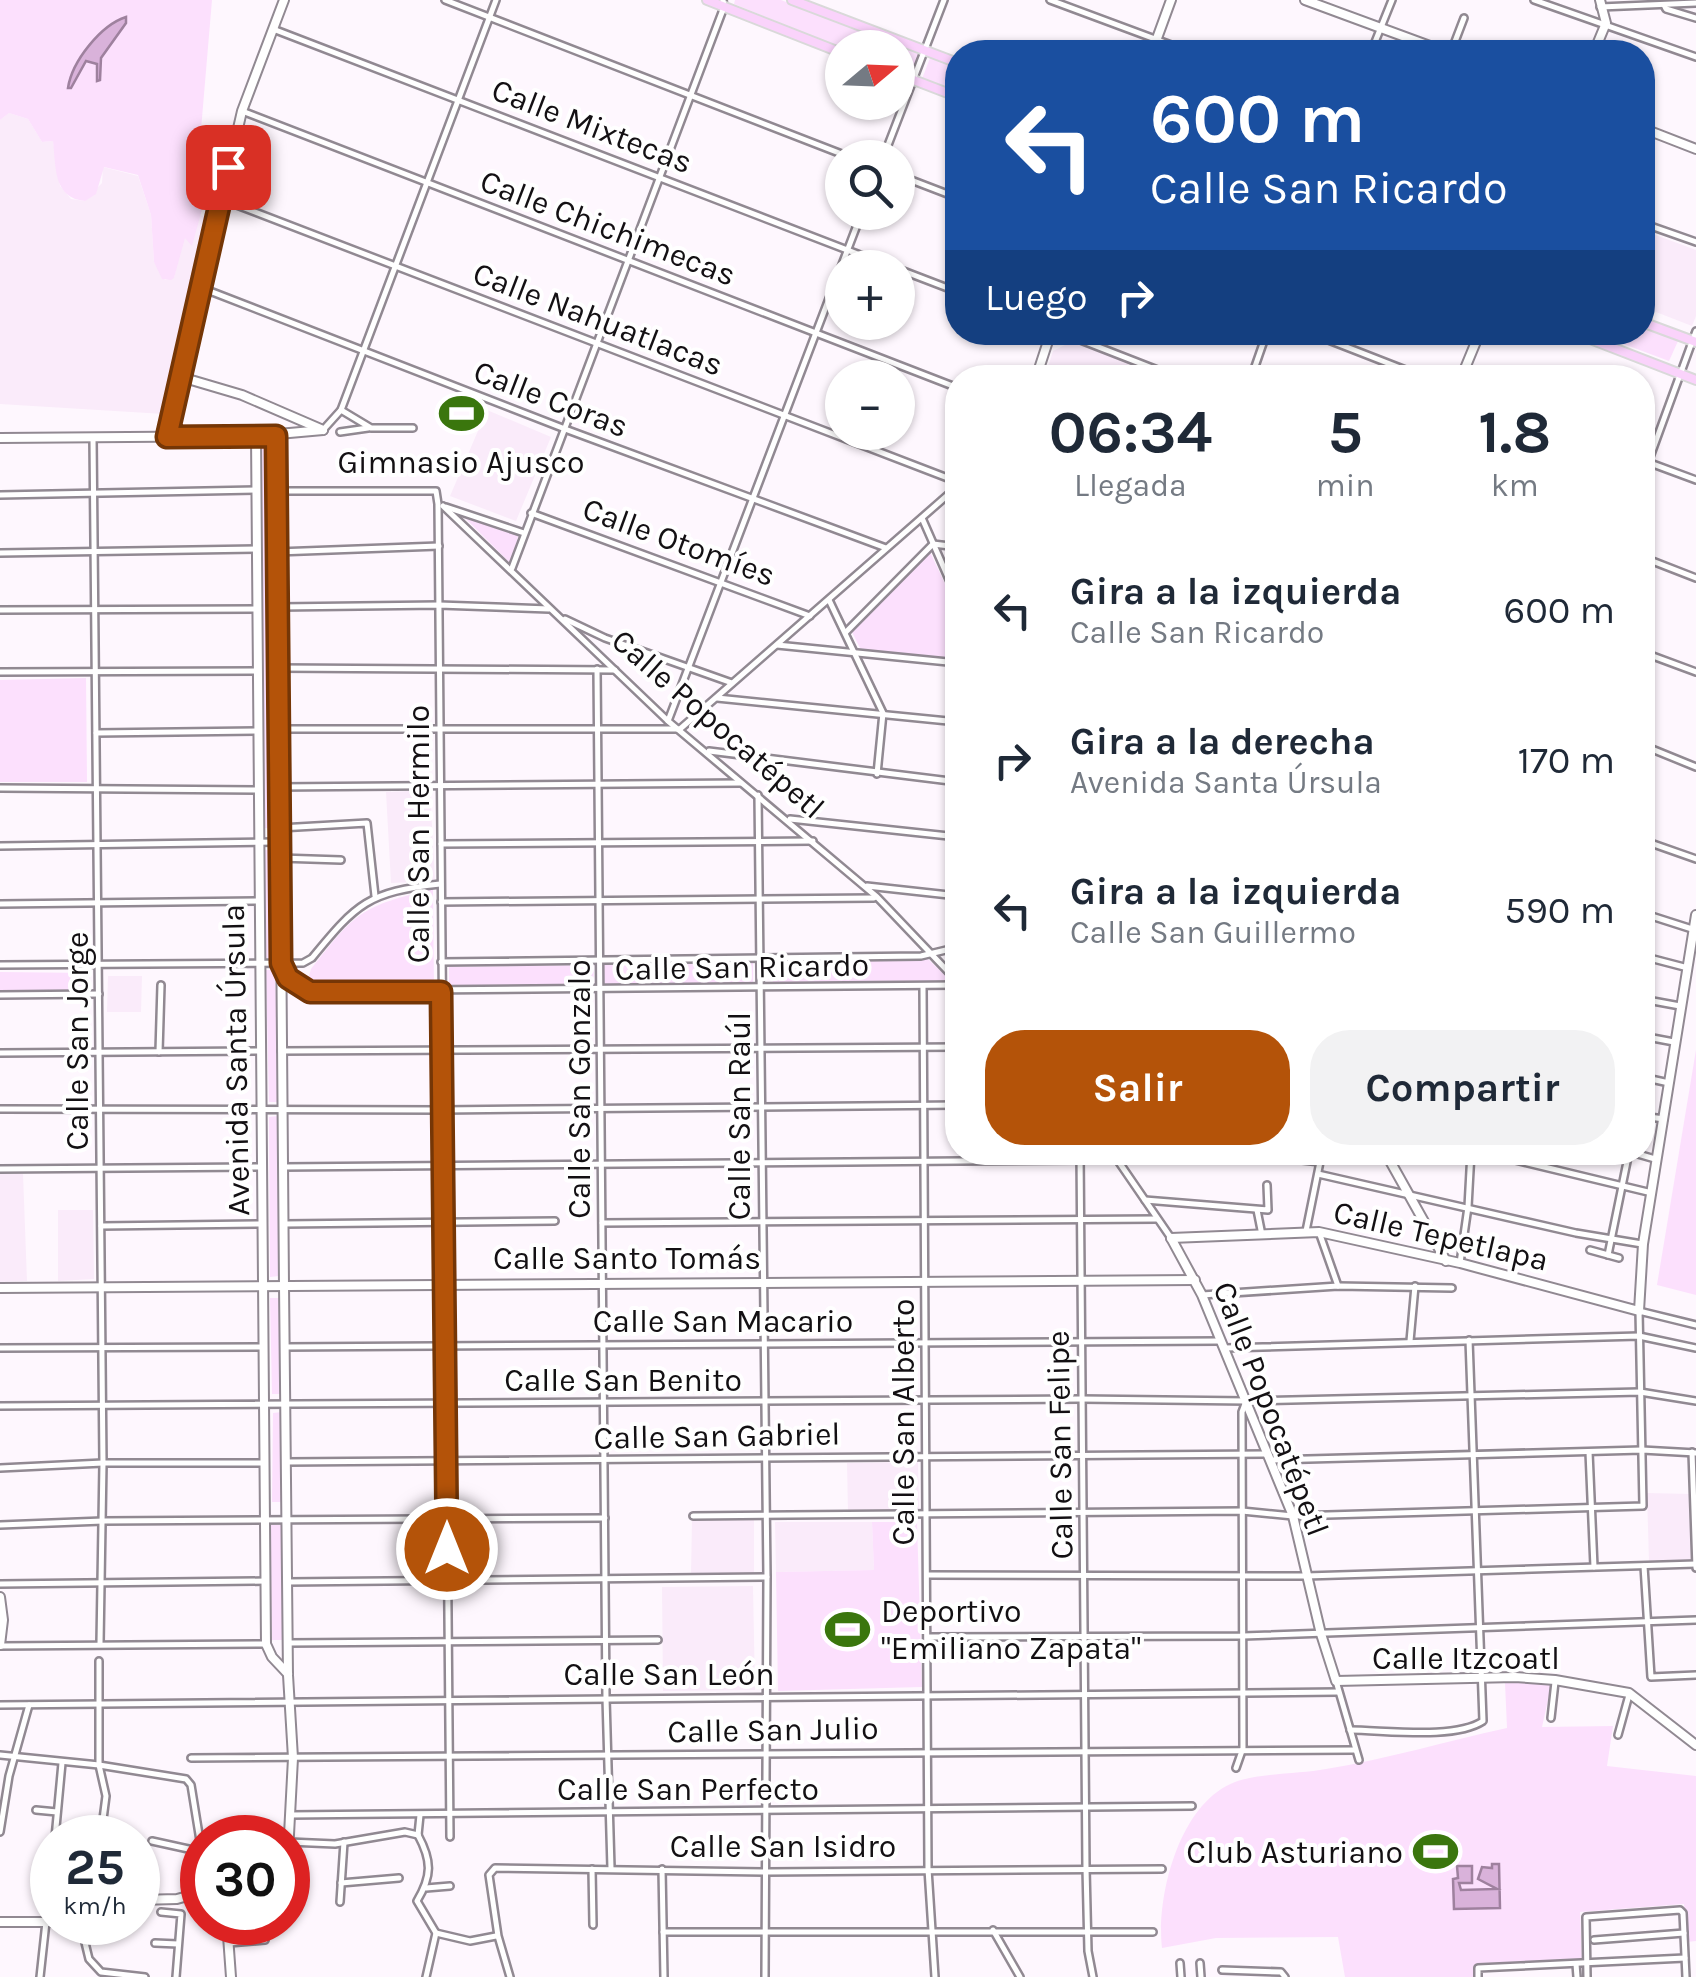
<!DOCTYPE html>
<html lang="es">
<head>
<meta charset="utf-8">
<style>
	body { margin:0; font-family:Karla,sans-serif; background:#f2f2f3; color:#1f2937; height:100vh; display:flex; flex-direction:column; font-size:38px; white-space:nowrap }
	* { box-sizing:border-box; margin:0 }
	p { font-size:32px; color:#747a83 }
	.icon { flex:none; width:55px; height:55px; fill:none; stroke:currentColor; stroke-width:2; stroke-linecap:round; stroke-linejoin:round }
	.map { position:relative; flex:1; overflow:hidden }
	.sheet { position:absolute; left:945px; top:365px; width:710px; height:800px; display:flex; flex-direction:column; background:#fff; border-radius:40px; box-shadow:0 2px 8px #0004 }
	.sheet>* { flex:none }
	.guide { position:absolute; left:945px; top:40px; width:710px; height:305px; border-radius:40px; box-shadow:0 2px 8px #0004; background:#1a4fa0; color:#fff; overflow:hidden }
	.needle { width:65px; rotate:71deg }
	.controls { position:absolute; left:825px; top:30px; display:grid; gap:20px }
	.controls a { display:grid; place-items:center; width:90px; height:90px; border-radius:50%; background:#fff; box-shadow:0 2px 8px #0004; font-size:50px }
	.speed { position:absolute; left:30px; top:1815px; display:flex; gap:20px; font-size:50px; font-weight:700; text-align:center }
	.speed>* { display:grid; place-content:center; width:130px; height:130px; border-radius:50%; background:#fff; box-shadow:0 2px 8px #0004; line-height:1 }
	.speed small { font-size:25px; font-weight:400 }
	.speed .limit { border:15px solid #d22; background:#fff; color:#111 }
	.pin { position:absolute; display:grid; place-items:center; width:85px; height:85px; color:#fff; margin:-42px; border-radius:20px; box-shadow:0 5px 15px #0006 }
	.me { position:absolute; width:110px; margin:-55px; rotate:0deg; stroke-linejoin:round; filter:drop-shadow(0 0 8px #0008) }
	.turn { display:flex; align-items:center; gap:35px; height:210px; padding:0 40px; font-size:45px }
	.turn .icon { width:130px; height:130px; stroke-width:2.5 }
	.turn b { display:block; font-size:70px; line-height:85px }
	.then { display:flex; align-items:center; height:95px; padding:0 40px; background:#0003; gap:20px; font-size:38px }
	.eta { display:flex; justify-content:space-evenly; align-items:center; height:170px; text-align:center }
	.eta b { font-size:60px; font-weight:700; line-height:70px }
	.action { display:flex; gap:20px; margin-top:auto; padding:20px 40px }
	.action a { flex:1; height:115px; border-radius:40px; background:#b45309; color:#fff; font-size:40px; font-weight:700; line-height:115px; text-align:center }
	.action a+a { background:#f2f2f3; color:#1f2937 }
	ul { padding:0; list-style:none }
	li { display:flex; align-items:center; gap:30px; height:150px; padding:0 40px }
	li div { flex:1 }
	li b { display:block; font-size:38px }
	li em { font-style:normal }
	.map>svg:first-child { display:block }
</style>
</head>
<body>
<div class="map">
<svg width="1696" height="1977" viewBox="0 0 1696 1977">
	<rect width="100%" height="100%" fill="#fef7fe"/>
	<g fill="#faebfa">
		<polygon points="9,113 28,119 42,142 53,141 60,186 71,199 85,201 102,183 103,167 138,176 151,215 154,262 165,280 174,278 188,212 207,217 164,414 0,404 0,120"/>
		<polygon points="1642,230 1696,250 1696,316 1692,326 1643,307"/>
		<polygon points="1069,343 1092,348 1129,362 1123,377 1083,377 1083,372 1081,377 1045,377 1053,351"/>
		<polygon points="487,410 551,437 516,521 450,496"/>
		<polygon points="430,790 435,881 391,883 386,792"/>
		<polygon points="108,976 142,976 141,1012 107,1012"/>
		<polygon points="0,1174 23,1174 27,1281 0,1282"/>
		<polygon points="58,1210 93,1210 94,1279 58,1281"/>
		<polygon points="918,1462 919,1511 848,1512 847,1463"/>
		<polygon points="1647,1493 1691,1494 1693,1562 1649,1562"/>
		<polygon points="754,1519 754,1574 691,1575 692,1520"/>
		<polygon points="775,1522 872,1522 874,1570 776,1572"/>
		<polygon points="753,1586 755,1690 663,1691 662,1587"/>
	</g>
	<g fill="#fce0fd">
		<path d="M0,0H212L198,165L199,183L206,195L192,246L185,238L174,278L171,280L162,279L154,262L151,215L138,175L104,167L96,194L85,201C53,198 56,167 53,141L42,142L28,119L9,113L0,120Z"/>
		<polygon points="735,0 781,0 920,54 911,76 898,70 898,48 842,48 734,4"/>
		<polygon points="930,58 957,68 957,92 922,79"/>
		<polygon points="1643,327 1678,341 1669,361 1594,333 1642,332"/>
		<polygon points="261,444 271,444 274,829 265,828"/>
		<polygon points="462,515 519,534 510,563"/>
		<polygon points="929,550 957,609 957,661 862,652 850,628"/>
		<polygon points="86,678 87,782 0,782 0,680"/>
		<polygon points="265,850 275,850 274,958 265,958"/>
		<path d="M433,889L434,990L317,989L309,976L311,969C355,912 362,906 433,889Z"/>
		<polygon points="928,959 951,981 773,984 772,963"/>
		<polygon points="753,963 753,984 604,989 603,965"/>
		<polygon points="594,965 593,988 449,991 449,967"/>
		<polygon points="266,970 275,970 279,1102 269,1102"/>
		<polygon points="0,972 90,973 89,992 0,992"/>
		<polygon points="1696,1050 1696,1295 1657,1285"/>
		<polygon points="278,1116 279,1276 270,1277 269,1117"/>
		<polygon points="270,1298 280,1298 281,1394 272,1394"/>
		<polygon points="282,1412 282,1502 272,1502 273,1413"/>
		<polygon points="872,1522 917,1522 922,1687 778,1691 776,1572 874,1570"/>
		<polygon points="271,1525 282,1525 283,1640 271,1640"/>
		<path d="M1552,1682L1542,1727L1613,1726L1607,1766L1696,1776V1941L1687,1942L1684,1904L1580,1912L1582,1961L1478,1965V1977H1345L1338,1937L1216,1938L1162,1948C1156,1897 1179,1803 1235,1782C1260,1773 1299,1774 1326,1769C1387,1759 1447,1741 1507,1728L1505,1683Z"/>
	</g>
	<g fill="#d9b2da" stroke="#9e819e" stroke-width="2.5">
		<path d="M126,17V23L101,58L100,80L97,81V64L86,61L71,88H68C72,61 101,25 126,17Z"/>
		<polygon points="1492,1864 1499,1864 1500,1908 1454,1909 1453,1879 1458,1878 1457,1866 1472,1866 1472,1883 1459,1883 1461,1890 1497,1889 1478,1879 1482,1867 1492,1868"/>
	</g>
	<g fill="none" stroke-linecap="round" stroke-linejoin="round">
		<defs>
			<g id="street">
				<polyline points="445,0 852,158"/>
				<polyline points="1050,0 1190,52"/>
				<polyline points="1534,0 1696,57"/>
				<polyline points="1664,5 1666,9 1696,18"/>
				<polyline points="1600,7 1696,3"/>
				<polyline points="273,29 894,268"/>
				<polyline points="1371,52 1392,0"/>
				<polyline points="1451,52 1464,18"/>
				<polyline points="242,111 958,388"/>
				<polyline points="883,158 944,0"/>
				<polyline points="898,175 958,198"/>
				<polyline points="221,199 958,482"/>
				<polyline points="1642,223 1696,242"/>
				<polyline points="898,269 958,292"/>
				<polyline points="202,288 565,429 886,548"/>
				<polyline points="1060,332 1178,378"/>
				<polyline points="1308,332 1426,378"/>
				<polyline points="1251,378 1267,332"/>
				<polyline points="341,410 371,428 413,428"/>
				<polyline points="323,430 341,410 496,0"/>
				<polyline points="340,432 368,428"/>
				<polyline points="93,438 103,1463 100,1643"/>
				<polyline points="1642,460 1696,480"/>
				<polyline points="1642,479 1696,331"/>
				<polyline points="277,491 436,491 438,504 450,1837"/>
				<polyline points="0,495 257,490"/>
				<polyline points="443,506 668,721 877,897 958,982"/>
				<polyline points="446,507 524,533"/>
				<polyline points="531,513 810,616"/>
				<polyline points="922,518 958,600"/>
				<polyline points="277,552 439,546"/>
				<polyline points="0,553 257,549"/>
				<polyline points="1642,557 1696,578"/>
				<polyline points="512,568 724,7 723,0"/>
				<polyline points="829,600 883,713 877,774"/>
				<polyline points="280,607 439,605 549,609"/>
				<polyline points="0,610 257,609"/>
				<polyline points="565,619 605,638 732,683"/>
				<polyline points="846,632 933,544 958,547"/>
				<polyline points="777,645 958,663"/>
				<polyline points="1642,652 1696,672"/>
				<polyline points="278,668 615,670"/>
				<polyline points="597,669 606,1698 611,1868"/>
				<polyline points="0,672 257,671"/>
				<polyline points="717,698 958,722"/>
				<polyline points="668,721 862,212"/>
				<polyline points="278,729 680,729 958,486"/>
				<polyline points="96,733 258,731"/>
				<polyline points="1642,745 1696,767"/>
				<polyline points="709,751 958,782"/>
				<polyline points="279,787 741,783"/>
				<polyline points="0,788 258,790"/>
				<polyline points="758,795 767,1577 765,1977"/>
				<polyline points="790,819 958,837"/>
				<polyline points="280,828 367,823 375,896"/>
				<polyline points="1642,840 1696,859"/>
				<polyline points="441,844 813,841"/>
				<polyline points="0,846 279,842"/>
				<polyline points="280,858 341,860"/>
				<polyline points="867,886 958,896"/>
				<polyline points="441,902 874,898"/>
				<polyline points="0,904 258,901"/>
				<polyline points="1642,913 1692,929"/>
				<polyline points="1642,956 1688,968"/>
				<polyline points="441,962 921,956 946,950 958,952"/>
				<path d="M0,965L303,963L312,958C357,903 368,892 440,884"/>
				<polyline points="284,970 288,978 310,991 958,985"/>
				<polyline points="923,987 928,1869 935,1977"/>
				<polyline points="0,995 99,994"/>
				<polyline points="1642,999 1680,1006"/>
				<polyline points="1642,1036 1674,1042"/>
				<polyline points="281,1051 958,1047"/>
				<polyline points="159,1052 161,985"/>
				<polyline points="0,1053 262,1051"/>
				<polyline points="1642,1077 1669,1083"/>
				<polyline points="0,1109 443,1110 958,1105"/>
				<polyline points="1642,1116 1664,1119"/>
				<polyline points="1080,1152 1086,1868 1088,1951 1093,1977"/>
				<polyline points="1112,1152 1171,1238"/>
				<polyline points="1228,1152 1320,1162"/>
				<polyline points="1482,1152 1652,1193"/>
				<polyline points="1631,1152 1655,1159"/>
				<polyline points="283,1167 1080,1160"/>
				<polyline points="0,1169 262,1167"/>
				<polyline points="1318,1174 1576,1233 1642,1244"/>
				<polyline points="1145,1200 1268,1210 1267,1185"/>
				<polyline points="1257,1210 1262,1235"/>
				<polyline points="602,1223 1157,1219"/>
				<polyline points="284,1224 555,1221"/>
				<polyline points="101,1226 263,1224"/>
				<polyline points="1306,1231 1322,1152"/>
				<polyline points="1319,1232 1338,1286"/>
				<polyline points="1590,1250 1619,1258"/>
				<polyline points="1608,1255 1629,1152"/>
				<polyline points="1460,1263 1468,1207 1471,1152"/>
				<polyline points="1202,1295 1338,1286 1452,1288"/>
				<polyline points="1410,1341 1415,1286"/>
				<polyline points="285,1347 1219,1341"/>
				<polyline points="0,1348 262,1347"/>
				<polyline points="1225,1348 1639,1336 1696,1348"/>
				<polyline points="0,1406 1081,1399 1247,1401 1640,1392 1696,1401"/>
				<polyline points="1589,1452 1594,1567"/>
				<polyline points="1692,1452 1696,1568"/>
				<polyline points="1271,1460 1642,1450 1696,1453"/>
				<polyline points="287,1462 1266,1454"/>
				<polyline points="0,1468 103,1463 265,1463"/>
				<polyline points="693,1516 1242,1511 1293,1516 1643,1506 1639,1311 1696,1325"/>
				<polyline points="0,1525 103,1521 605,1518"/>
				<polyline points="1644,1566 1651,1677 1696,1675"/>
				<polyline points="927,1575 1306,1576 1696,1564"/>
				<polyline points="287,1582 767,1577"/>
				<polyline points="0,1584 266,1581"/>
				<polyline points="928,1637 1243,1636 1696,1620"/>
				<polyline points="288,1643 658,1640"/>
				<polyline points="0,1646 266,1644"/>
				<polyline points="99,1661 99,1765 106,1796 102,1827 105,1838"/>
				<polyline points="1336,1681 1359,1760"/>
				<polyline points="0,1705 1338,1692"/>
				<polyline points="1551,1718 1555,1682"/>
				<path d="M1350,1730C1385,1730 1454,1740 1483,1721L1469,1340"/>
				<polyline points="1618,1735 1629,1695"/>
				<polyline points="0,1755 99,1765 186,1779 191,1785 202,1853"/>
				<polyline points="191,1758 1355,1750"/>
				<polyline points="1236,1768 1243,1748 1242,1412 1245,1404"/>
				<polyline points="36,1810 57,1812"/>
				<polyline points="290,1815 1192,1806"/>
				<polyline points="0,1832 9,1776 29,1705"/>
				<path d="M418,1835C432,1861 432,1876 417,1901L436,1933L426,1977"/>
				<polyline points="418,1835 420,1815"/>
				<polyline points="55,1838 62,1763"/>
				<polyline points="152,1841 202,1852"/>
				<polyline points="289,1842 335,1844 405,1832 418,1835"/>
				<polyline points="592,1869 593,1925"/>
				<polyline points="662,1869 664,1977"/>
				<polyline points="341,1883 399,1878"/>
				<polyline points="426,1888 450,1886"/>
				<polyline points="340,1902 344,1842"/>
				<polyline points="161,1912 181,1914 176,1977"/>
				<polyline points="80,1922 89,1959 101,1972 145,1977"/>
				<polyline points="993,1930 1020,1977"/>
				<polyline points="663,1932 1153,1932"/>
				<polyline points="436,1933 470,1941 496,1936"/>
				<polyline points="1594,1940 1684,1933"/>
				<polyline points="155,1943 178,1944"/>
				<polyline points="229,1943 265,1940"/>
				<polyline points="1180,1963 1181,1977"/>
				<polyline points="1200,1963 1201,1977"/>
				<polyline points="1576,1964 1577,1977"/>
				<polyline points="1222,1970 1281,1972 1285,1977"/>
				<polyline points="40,1977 52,1867"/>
				<polyline points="510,1977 498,1936 489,1875 495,1868 767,1872 1162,1869"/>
				<polyline points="1478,1977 1478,1968 1685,1958"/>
				<polyline points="1587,1977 1586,1917 1680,1910 1683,1913 1686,1977"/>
			</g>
			<g id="secondary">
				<polyline points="1305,0 1446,52"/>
				<polyline points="1152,52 1171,0"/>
				<polyline points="1594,52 1606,23 1600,0"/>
				<polyline points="1642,128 1696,149"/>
				<polyline points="181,377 242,395 323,430"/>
				<polyline points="1036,378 1051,332"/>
				<polyline points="1461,378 1480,332"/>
				<polyline points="256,436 266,1644 272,1657 288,1674"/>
				<polyline points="277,436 284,1286 288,1675 293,1758 288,1854"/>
				<polyline points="167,437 242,111 284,0"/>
				<polyline points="0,438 256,436 323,430"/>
				<polyline points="1385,1152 1446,1261"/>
				<polyline points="1171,1238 1319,1232 1460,1263 1639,1311 1643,1244 1696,915"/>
				<polyline points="1171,1238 1202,1295 1293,1516 1321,1634 1336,1681 1515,1677 1555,1680 1629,1693 1696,1745"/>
				<polyline points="0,1288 1195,1280"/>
				<polyline points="0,1597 3,1620 0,1645"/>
				<polyline points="138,1900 177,1899 202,1892"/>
				<polyline points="0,1922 52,1922"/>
				<polyline points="227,1922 231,1977"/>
			</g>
			<g id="primary">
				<polyline points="707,0 842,53"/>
				<polyline points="792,0 958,63"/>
				<polyline points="898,74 958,97"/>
				<polyline points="1642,322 1696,342"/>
				<polyline points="1572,332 1696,380"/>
			</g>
		</defs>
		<use href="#street" stroke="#918992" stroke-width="10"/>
		<use href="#secondary" stroke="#918992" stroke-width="12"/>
		<use href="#primary" stroke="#d9d9d9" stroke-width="12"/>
		<use href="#street" stroke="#fff" stroke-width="5"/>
		<use href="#secondary" stroke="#fff" stroke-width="8"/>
		<use href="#primary" stroke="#fad3fb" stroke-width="8"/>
	</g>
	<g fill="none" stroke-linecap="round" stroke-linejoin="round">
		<defs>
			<polyline id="route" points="228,167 167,437 276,436 281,963 288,978 310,992 441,992 447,1549"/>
		</defs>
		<use href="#route" stroke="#753606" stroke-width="25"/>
		<use href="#route" stroke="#b45309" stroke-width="18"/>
	</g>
	<defs>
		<symbol id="stadium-bare" viewBox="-9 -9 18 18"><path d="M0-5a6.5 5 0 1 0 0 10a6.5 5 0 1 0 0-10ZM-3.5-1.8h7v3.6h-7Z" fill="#3a760d" stroke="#fff" stroke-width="2.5" paint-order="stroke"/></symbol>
	</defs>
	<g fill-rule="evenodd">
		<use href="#stadium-bare" x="430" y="382" width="63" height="63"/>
		<use href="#stadium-bare" x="816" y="1598" width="63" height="63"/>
		<use href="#stadium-bare" x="1404" y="1820" width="63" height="63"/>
	</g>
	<g text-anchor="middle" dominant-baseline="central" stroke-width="8" stroke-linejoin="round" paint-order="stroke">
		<g font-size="32" fill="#131013" stroke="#fff">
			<text transform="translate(592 126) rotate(21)">Calle Mixtecas</text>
			<text transform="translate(608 228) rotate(21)">Calle Chichimecas</text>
			<text transform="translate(598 319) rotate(21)">Calle Nahuatlacas</text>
			<text transform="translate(551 399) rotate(21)">Calle Coras</text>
			<text transform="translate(679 542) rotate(20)">Calle Otomíes</text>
			<text transform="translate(718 724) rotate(41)">Calle Popocatépetl</text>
			<text transform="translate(418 834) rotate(-90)">Calle San Hermilo</text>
			<text transform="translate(742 967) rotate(-1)">Calle San Ricardo</text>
			<text transform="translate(77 1041) rotate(-90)">Calle San Jorge</text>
			<text transform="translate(236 1060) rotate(-91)">Avenida Santa Úrsula</text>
			<text transform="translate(579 1089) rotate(-90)">Calle San Gonzalo</text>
			<text transform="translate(739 1116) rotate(-90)">Calle San Raúl</text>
			<text transform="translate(1441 1236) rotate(13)">Calle Tepetlapa</text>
			<text x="627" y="1258">Calle Santo Tomás</text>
			<text x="723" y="1321">Calle San Macario</text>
			<text x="623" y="1380">Calle San Benito</text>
			<text transform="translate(1271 1409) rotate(69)">Calle Popocatépetl</text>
			<text transform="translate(903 1422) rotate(-90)">Calle San Alberto</text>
			<text transform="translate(717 1436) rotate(-1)">Calle San Gabriel</text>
			<text transform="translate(1060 1445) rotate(-91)">Calle San Felipe</text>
			<text x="1466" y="1658">Calle Itzcoatl</text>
			<text x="669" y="1674">Calle San León</text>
			<text transform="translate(773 1730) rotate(-1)">Calle San Julio</text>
			<text x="688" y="1789">Calle San Perfecto</text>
			<text x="783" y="1846">Calle San Isidro</text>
		</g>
		<g font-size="32" fill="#131013" stroke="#fff">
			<text x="461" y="462">Gimnasio Ajusco</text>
			<text x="881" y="1611" text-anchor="start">Deportivo<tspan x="881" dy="37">"Emiliano Zapata"</tspan></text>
			<text x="1403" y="1852" text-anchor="end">Club Asturiano</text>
		</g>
	</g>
</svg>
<div class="controls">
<a><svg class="needle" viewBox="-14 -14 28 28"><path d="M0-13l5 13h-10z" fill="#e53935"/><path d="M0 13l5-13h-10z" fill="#747a83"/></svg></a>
<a><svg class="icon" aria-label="search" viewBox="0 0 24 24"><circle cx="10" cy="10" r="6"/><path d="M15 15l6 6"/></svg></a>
<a>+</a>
<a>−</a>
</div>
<div class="speed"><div>25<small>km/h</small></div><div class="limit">30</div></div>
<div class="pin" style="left:228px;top:167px;background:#d93025"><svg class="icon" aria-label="arrive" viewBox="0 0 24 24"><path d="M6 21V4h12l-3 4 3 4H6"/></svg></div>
<svg class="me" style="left:447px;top:1549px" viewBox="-20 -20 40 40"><circle r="17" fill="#b45309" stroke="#fff" stroke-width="3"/><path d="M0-11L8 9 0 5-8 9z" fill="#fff"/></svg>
<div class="guide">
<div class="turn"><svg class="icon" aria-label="left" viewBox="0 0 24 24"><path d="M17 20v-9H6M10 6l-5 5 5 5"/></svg><div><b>600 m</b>Calle San Ricardo</div></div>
<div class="then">Luego<svg class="icon" aria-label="right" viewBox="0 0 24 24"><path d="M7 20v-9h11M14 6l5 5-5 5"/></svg></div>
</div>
<section class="sheet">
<div class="eta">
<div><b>06:34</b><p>Llegada</p></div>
<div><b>5</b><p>min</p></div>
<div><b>1.8</b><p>km</p></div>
</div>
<ul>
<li><svg class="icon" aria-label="left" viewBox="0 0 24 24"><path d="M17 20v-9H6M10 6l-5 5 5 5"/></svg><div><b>Gira a la izquierda</b><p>Calle San Ricardo</p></div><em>600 m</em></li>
<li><svg class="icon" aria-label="right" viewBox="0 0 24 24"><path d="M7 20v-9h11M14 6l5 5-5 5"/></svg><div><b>Gira a la derecha</b><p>Avenida Santa Úrsula</p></div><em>170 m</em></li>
<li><svg class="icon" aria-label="left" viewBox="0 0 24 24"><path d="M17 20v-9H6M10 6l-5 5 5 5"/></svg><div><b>Gira a la izquierda</b><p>Calle San Guillermo</p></div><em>590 m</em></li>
</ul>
<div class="action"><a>Salir</a><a>Compartir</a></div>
</section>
</div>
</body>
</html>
